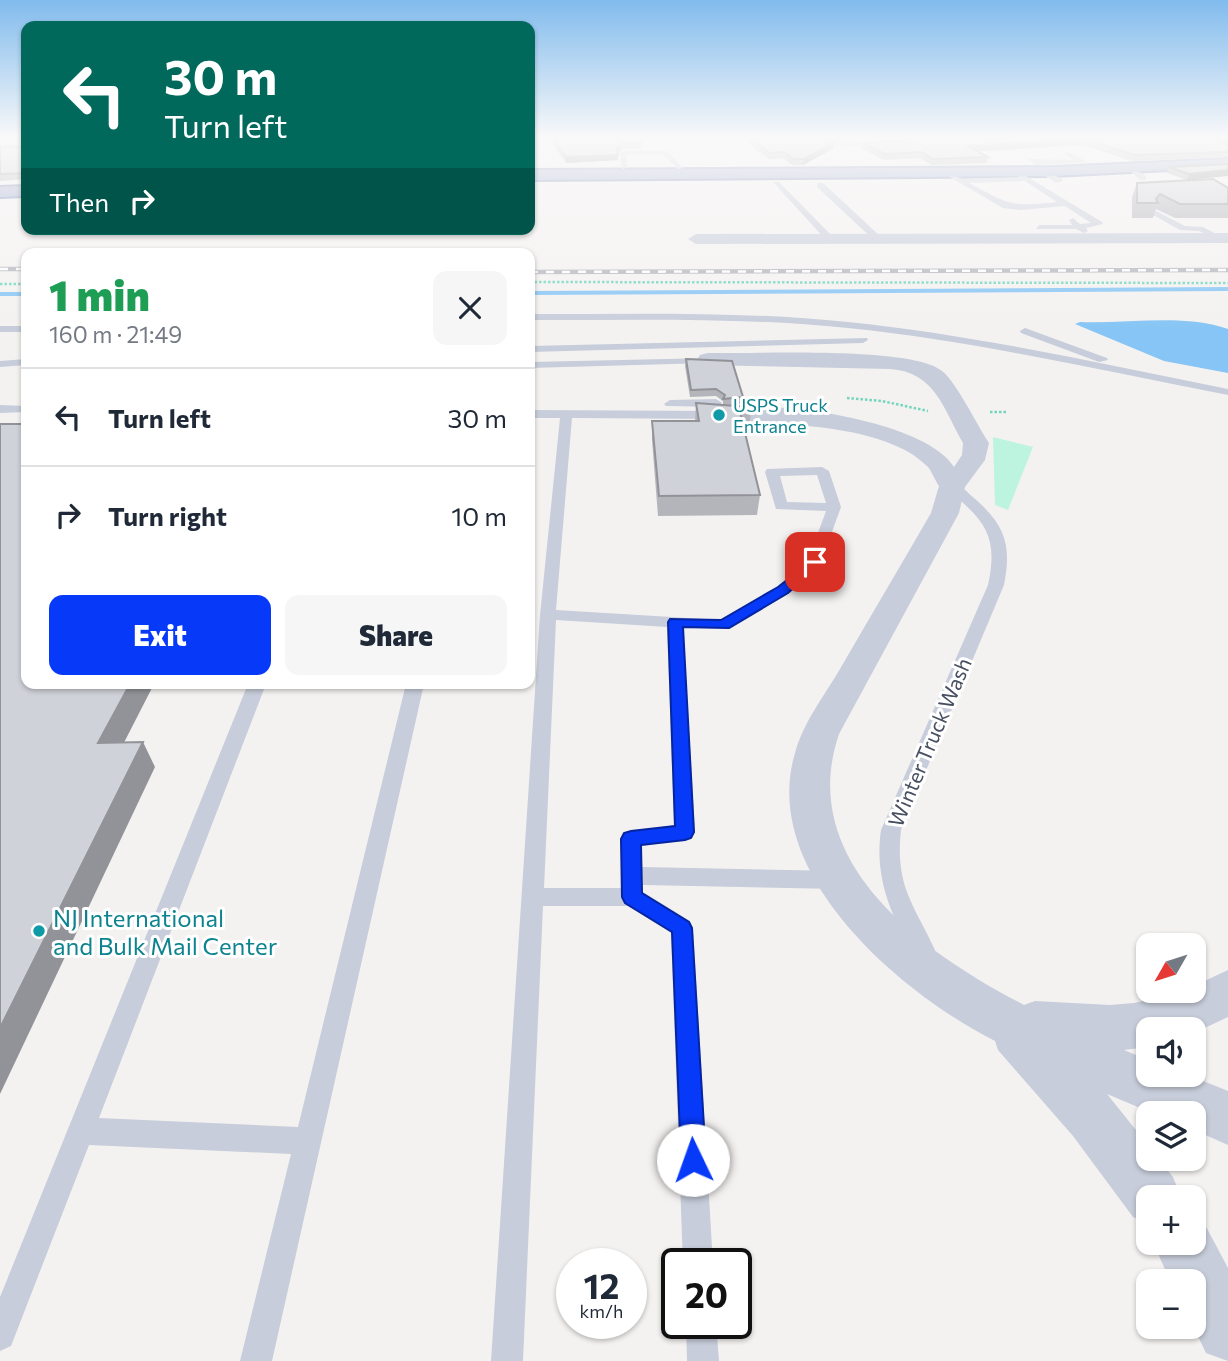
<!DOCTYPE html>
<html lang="en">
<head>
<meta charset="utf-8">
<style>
	body { margin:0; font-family:Commissioner,sans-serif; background:#f6f6f7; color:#1f2937; height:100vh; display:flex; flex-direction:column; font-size:26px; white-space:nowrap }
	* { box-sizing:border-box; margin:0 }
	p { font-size:23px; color:#747a83 }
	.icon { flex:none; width:38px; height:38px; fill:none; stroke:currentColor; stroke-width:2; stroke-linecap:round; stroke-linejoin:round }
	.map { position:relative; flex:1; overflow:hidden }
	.panel { position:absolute; left:21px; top:248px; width:514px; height:441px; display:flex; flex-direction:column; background:#fff; border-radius:14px; box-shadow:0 2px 5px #0004 }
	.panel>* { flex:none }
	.banner { position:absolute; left:21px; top:21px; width:514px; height:214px; border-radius:14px; box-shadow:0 2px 5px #0004; background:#00695c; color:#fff; overflow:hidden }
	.needle { width:46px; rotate:231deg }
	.controls { position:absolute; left:1136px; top:933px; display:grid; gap:14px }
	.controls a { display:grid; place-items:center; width:70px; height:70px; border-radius:14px; background:#fff; box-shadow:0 2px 5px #0004; font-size:35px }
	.speed { position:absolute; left:556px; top:1248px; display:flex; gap:14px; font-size:35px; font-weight:700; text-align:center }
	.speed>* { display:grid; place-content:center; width:91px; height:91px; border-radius:50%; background:#fff; box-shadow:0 2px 5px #0004; line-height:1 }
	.speed small { font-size:18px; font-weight:400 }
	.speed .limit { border:4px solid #111; border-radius:10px; background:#fff; color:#111 }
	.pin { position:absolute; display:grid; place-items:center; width:60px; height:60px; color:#fff; margin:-30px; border-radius:14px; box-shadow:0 4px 10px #0006 }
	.me { position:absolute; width:77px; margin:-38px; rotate:357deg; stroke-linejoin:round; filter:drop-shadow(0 0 5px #0008) }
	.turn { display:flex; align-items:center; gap:24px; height:147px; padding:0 28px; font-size:32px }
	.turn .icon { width:91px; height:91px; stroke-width:2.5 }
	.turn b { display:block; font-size:49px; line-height:60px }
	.then { display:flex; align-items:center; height:66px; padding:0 28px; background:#0003; gap:14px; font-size:26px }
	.round { display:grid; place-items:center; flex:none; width:74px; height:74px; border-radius:14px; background:#f6f6f7 }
	.headline { display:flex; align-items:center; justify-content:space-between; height:119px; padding:0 28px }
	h1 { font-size:42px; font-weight:800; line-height:52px; color:#1e9e55 }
	.primary-button { display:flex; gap:14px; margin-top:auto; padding:14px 28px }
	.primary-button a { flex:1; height:80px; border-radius:14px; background:#0739f9; color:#fff; font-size:28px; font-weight:800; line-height:80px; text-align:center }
	.primary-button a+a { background:#f6f6f7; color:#1f2937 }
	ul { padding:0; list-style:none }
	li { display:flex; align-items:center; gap:21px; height:98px; padding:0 28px; border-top:2px solid #e0e1e3 }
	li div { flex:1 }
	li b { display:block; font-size:26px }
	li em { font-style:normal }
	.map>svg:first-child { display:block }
</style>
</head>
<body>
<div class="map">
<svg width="1228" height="1361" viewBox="0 0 1228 1361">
	<rect width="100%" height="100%" fill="#f4f2f1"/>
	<polygon fill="#bdf4df" points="993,437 1033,447 1008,510 995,505"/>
	<path fill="#86c5f5" d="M1080,322C1126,324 1185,313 1228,329V373L1164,361L1075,324Z"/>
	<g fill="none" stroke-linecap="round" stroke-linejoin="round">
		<g fill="#86c5f5" fill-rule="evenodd">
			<polygon points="1228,287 1228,291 530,295 530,291"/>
			<rect x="0" y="292" width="26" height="4"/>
		</g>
		<defs>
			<g id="trunk">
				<polygon points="1228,159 1228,167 1054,176 530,180 530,170 1054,167"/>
				<polygon points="26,186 26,196 0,197 0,187"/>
			</g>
		</defs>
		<use href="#trunk" stroke="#7080b1" stroke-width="4"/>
		<g stroke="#71d6bc" stroke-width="2.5" stroke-dasharray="2.5 2" stroke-linecap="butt">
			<polyline points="530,282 1228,283"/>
			<polyline points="0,284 26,284"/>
			<polyline points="847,398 882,401 928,411"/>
			<polyline points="990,412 1006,412"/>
		</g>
		<g fill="#c7cdda" fill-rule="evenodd">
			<polygon points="623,151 667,151 683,168 678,169 663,154 626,155 627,168 622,169 620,153"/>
			<polygon points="1066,151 1087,162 1037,165 1027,159 1075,160 1064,154"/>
			<polygon points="1132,168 1146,176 1146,180 1140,180 1130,171"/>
			<path d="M1016,170L1102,222L1103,224L1086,228L1088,231L1084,233L1076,229H1036L1039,225H1072L1069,220L1073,218L1080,224L1091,223L1065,206L1021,210L1003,208L943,173L948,172L962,179L1019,177L1013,172ZM1025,181L1057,202C1011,207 1010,205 969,183Z"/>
			<polygon points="1043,170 1062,179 1063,181 1056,183 1041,173"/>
			<polygon points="773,182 779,182 833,237 833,241 827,241"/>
			<polygon points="817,183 823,183 881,237 881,241 875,241 817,187"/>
			<polygon points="1156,211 1185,226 1203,227 1224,238 1220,240 1199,231 1180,230 1153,215"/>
			<path d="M530,314C636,314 742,311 848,322C976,335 1102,364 1228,389V395C1102,371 976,341 848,328C742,317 636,320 530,320Z"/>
			<rect x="0" y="326" width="26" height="6"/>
			<polygon points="1025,328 1107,358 1108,360 1099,362 1021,333 1020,331"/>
			<polygon points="867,338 868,340 863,343 530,352 530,346"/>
			<polygon points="712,358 712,362 708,363 530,368 530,362"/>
			<polygon points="26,359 26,365 0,367 0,361"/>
			<polygon points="670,400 716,399 722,403 716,407 666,406 664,404"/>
			<polygon points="0,405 26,406 26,412 0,413"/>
			<path d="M530,410L719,411L725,415L719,419L572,418L556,610L721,620L777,587L808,560L826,511L776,509L765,472L767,469L822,467L829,471L841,507L820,565L789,593L730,629L683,628L695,832L692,838L642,846V867L837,871L845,874L848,880L845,886L837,889L643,885V892L690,921L693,928L713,1264H683L671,933L629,906H543L523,1361H491L540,615L560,418H530ZM817,475L826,503L787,502L780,476ZM556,620L667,627L674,825L624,833L621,839V888H544Z"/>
			<path d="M952,482C961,485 967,492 974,498C1005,525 1012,545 1004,585L901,830C895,886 913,903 935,950L931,957L923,960L915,957C891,916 874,878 881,830L988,585C999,535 984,520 947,489L945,486Z"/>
			<polygon points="248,684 266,684 99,1118 298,1127 406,684 424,684 272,1361 240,1361 291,1154 89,1145 11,1346 0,1351 0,1297"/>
			<polygon points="686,1323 716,1323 719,1361 687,1361"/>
		</g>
		<g fill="#c7cdda" fill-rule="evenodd">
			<polygon points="825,139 921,139 915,143 837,147"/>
			<polygon points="26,142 26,150 0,151 0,143"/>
			<polygon points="1228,233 1228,243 696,244 688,239 696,234"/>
			<path d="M708,353C753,354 912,346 942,371C957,383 977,425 989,443L985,460L965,487L959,513L839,734C795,863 924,953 1024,1005L1035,1001L1110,1005L1134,1003L1194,990V986L1228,970V1017L1194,1033V1029H1148V1047L1124,1050L1148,1060V1074H1186L1228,1091V1145L1194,1130V1113H1152L1107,1094L1148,1145V1158H1158L1173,1177L1181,1197H1148V1223L1133,1217L1073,1136L998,1050L995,1041C900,993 759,873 795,753C803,723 824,696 840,669C870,617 901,565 931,513L939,486C935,480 932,472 928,467C886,423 776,423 719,422L711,420L707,415L711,410C762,397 925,419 954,467L962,455L963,443C943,408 935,372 890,369L700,365L697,360L700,355Z"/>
			<polygon points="1194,1218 1203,1221 1228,1268 1228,1361 1206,1353 1193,1326 1194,1281 1170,1281 1153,1242 1194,1242"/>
		</g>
		<use href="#trunk" fill="#9aa7cc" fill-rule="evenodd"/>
		<defs>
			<g id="rail">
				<polyline points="0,269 26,269"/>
				<polyline points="530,272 1228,270"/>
			</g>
		</defs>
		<use href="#rail" stroke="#b3b4bc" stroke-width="4.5"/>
		<use href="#rail" stroke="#fff" stroke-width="2.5" stroke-dasharray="8" stroke-linecap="butt"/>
	</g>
	<g fill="#b3b5bb">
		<polygon points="0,139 26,139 26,179 0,181 0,147 24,147 26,139 0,140"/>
		<polygon points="549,139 637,139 641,143 641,148 622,149 618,153 618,160 566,163"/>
		<polygon points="743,139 829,139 834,148 803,165 792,165 783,158 769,159"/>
		<polygon points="1228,139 1228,157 1132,161 1083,145 977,151 988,157 987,163 932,165 920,158 884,160 861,148 862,143 916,140"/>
		<polygon points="1228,164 1187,180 1167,173 1169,167"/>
		<polygon points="1137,183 1228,188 1228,218 1175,218 1156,209 1153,218 1132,218 1132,197"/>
		<polygon points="686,359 743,397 742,404 729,405 751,412 749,430 744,430 760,495 757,515 658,516 652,440 652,421 695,421 696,403 723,405 723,401 716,396 690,397 685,366"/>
	</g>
	<g fill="#929398">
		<polygon points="1085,139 1083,145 966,152 967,146"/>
		<polygon points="834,142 834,148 803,165 804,159"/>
		<polygon points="622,143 622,149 617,153 617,148"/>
		<polygon points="618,155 618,160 566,163 566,157"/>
		<polygon points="1228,170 1228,176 1187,180 1189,174"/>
		<polygon points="130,684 154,684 111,768 98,743"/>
		<polygon points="143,742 155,767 0,1094 0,1028"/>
	</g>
	<g fill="#d0d2d9" stroke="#929398" stroke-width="2">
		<polygon points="26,139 26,173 0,174 0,147 24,147"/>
		<polygon points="553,139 637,139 641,143 622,143 617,148 618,155 566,157"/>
		<polygon points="751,139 829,139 834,142 804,159 793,159 784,152 770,153"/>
		<polygon points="918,139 1228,139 1228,141 1218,142 1228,145 1228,152 1134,155 1085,139 967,146 988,157 933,159 921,152 885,154 862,143 916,140"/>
		<polygon points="1228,164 1228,170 1189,174 1169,167"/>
		<polygon points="1213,179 1228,188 1228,204 1180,204 1160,194 1156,199 1158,203 1137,203 1137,183"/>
		<polygon points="686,359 732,361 743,397 723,399 725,395 716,389 691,390"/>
		<polygon points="696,403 750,407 751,412 740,412 760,495 659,496 652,421 699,421"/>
		<polygon points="0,424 26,424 26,684 130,684 98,743 143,742 0,1028"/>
	</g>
	<linearGradient id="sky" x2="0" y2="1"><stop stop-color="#81bbed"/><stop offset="0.42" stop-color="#faf9f9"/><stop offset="1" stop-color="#faf9f9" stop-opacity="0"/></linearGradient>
	<rect width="1228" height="329" fill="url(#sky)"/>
	<polygon fill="#0739f9" stroke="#0525a2" stroke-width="2" points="815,558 820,559 820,565 788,593 729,628 683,627 694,832 691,838 685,840 641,845 642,893 689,922 692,928 706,1160 702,1169 693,1173 684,1169 681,1160 672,932 625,903 622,897 621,839 624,833 631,831 675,826 668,622 670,619 721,620 778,587"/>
	<g fill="#0f9aa8" stroke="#fff" stroke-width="2.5">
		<circle cx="719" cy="415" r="7"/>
		<circle cx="39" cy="931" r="7"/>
	</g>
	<g text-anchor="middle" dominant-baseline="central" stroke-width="6" stroke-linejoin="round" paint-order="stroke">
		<g font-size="18" fill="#0d838f" stroke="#fff" text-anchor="start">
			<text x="733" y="405">USPS Truck<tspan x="733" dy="21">Entrance</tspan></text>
		</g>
		<g font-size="21" fill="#474f61" stroke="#fff">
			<text transform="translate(929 742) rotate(-67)">Winter Truck Wash</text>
		</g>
		<g font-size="24" fill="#0d838f" stroke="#fff" text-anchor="start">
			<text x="53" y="917">NJ International<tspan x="53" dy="28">and Bulk Mail Center</tspan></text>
		</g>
	</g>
</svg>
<div class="controls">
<a><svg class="needle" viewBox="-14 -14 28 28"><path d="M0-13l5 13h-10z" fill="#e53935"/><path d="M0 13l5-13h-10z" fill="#747a83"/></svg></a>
<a><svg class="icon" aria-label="sound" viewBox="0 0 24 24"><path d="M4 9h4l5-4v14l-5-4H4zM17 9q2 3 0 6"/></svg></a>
<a><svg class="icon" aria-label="layers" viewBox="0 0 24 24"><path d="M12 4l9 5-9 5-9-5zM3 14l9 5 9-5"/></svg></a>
<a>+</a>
<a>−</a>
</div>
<div class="speed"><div>12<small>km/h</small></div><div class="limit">20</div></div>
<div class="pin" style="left:815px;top:562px;background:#d93025"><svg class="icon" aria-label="arrive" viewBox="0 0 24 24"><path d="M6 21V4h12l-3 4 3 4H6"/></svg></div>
<svg class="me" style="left:693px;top:1160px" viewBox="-20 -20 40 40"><circle r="19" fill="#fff"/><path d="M0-13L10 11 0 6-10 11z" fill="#0739f9"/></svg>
<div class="banner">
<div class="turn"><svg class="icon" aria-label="left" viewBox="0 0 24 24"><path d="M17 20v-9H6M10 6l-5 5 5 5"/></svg><div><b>30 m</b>Turn left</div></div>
<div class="then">Then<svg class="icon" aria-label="right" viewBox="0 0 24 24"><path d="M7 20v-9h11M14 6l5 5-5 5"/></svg></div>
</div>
<section class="panel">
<div class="headline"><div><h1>1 min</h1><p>160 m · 21:49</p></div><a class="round"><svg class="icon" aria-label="close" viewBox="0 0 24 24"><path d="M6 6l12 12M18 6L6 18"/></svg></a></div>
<ul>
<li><svg class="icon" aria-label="left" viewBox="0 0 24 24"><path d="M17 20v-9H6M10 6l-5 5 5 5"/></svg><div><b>Turn left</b></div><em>30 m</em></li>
<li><svg class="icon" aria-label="right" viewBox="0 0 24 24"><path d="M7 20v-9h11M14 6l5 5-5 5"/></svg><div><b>Turn right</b></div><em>10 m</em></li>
</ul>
<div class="primary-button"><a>Exit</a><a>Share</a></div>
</section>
</div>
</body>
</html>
